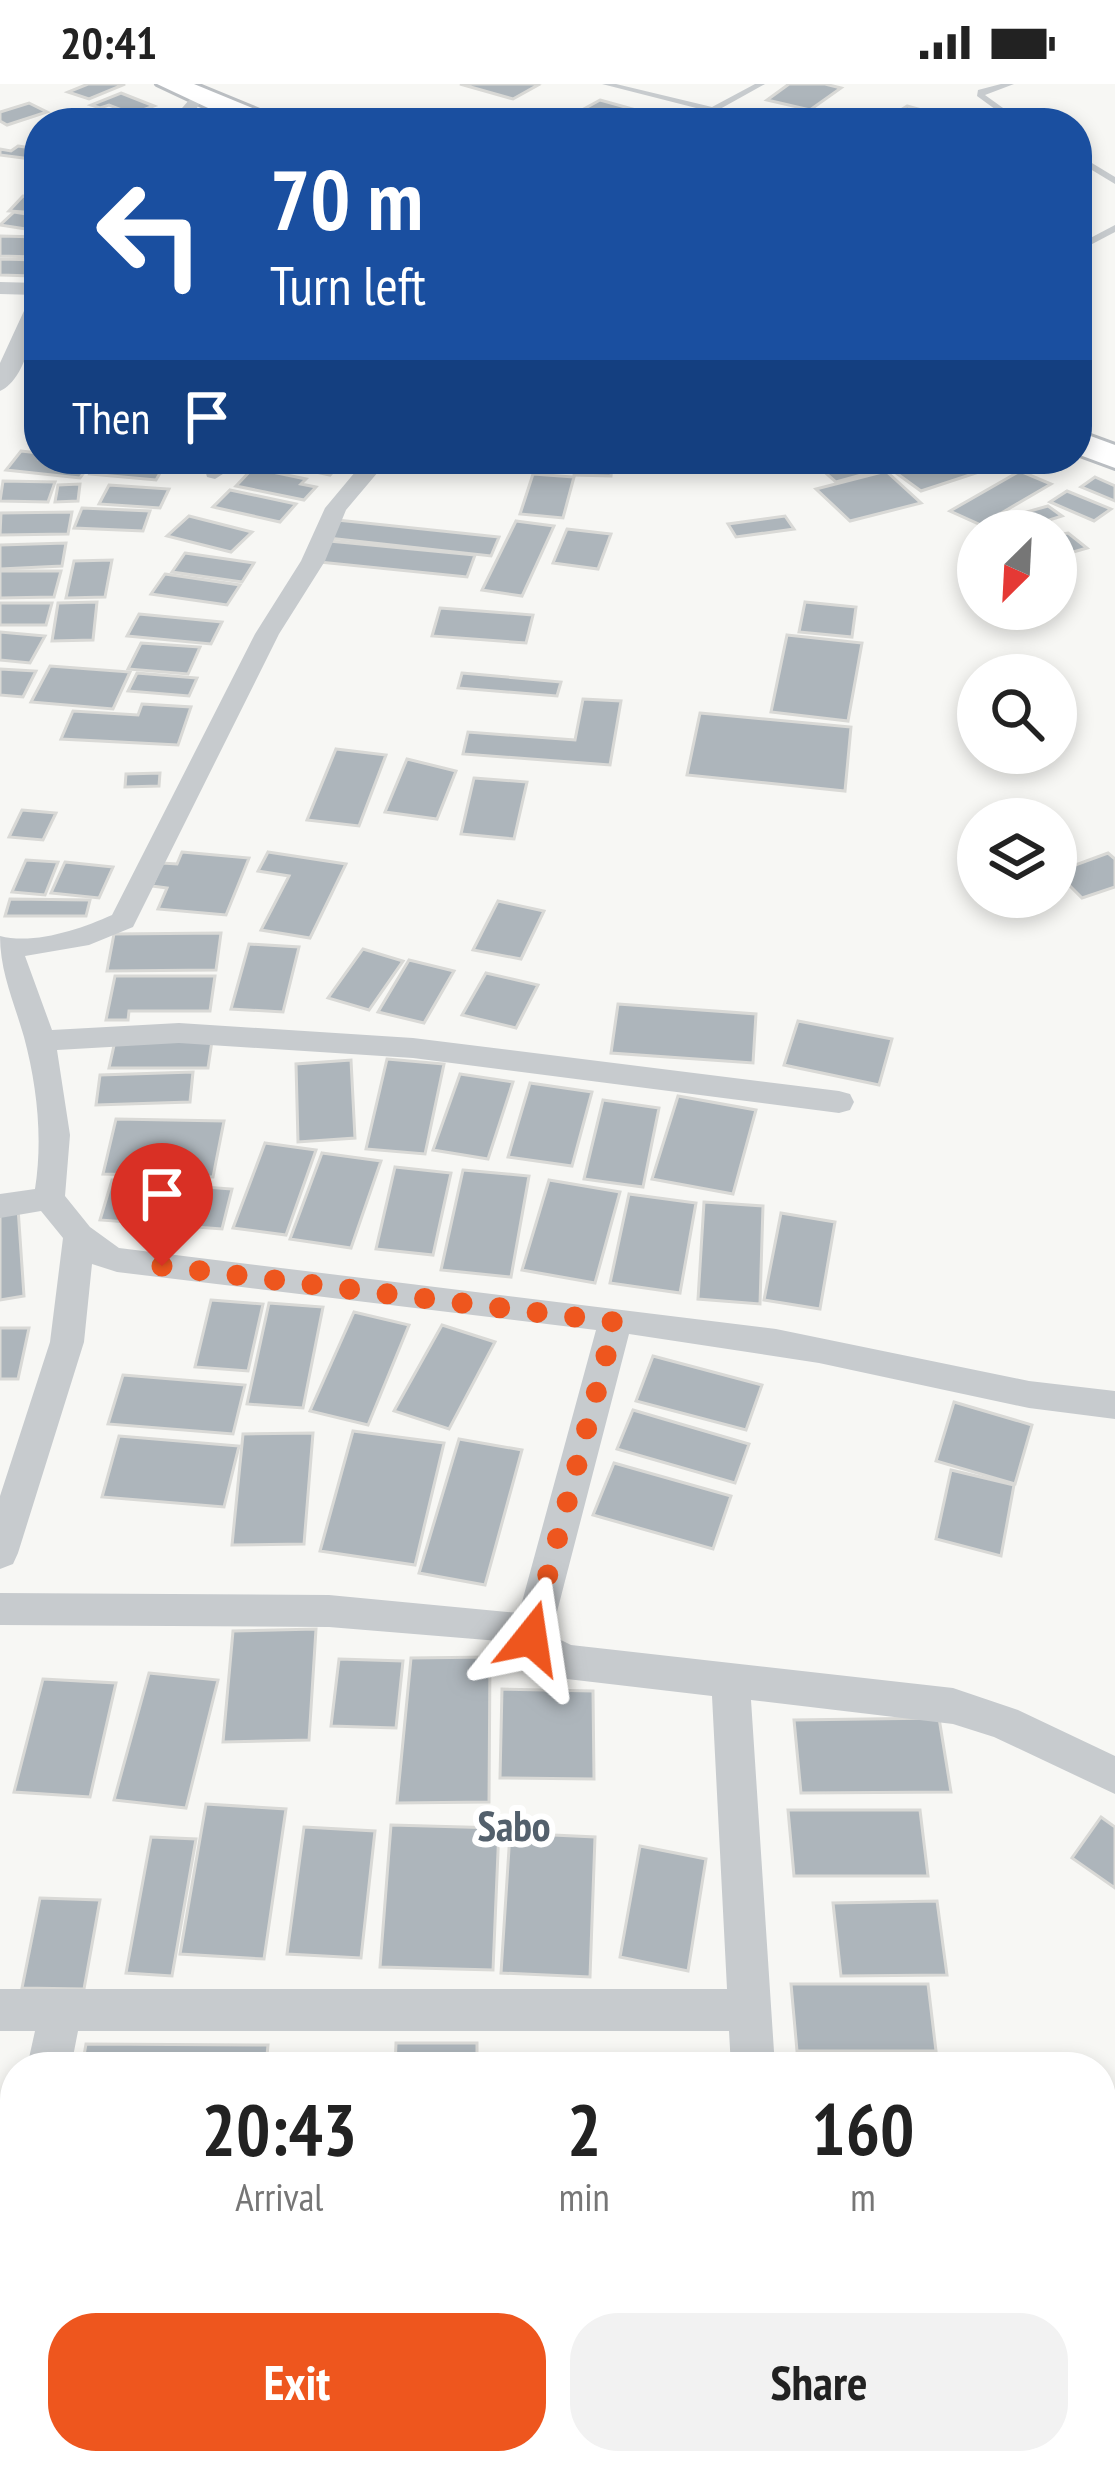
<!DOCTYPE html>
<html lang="en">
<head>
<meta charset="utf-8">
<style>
	body { margin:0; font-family:"PT Sans Narrow",sans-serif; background:#f2f2f2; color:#222; height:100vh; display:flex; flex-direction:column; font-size:45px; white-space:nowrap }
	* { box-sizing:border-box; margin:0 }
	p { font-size:39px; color:#767676 }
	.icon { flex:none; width:66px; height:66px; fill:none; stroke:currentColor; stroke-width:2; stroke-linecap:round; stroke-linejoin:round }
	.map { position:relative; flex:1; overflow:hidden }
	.side { position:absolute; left:0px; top:1968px; width:1116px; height:423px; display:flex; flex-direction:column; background:#fff; border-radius:48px 48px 0 0; box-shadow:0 6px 18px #0003 }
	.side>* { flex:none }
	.hud { position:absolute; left:24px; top:24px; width:1068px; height:366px; border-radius:48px; box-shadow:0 6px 18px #0003; background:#1a4fa0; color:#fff; overflow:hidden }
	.needle { width:78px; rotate:204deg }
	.fabs { position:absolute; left:957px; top:426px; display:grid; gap:24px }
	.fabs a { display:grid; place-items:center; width:120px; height:120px; border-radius:50%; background:#fff; box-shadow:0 6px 18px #0003; font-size:60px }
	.pin { position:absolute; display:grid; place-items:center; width:102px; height:102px; color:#fff; margin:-123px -51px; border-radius:50% 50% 50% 0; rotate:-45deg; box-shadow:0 0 12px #0007 }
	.pin .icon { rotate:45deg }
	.me { position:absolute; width:132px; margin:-66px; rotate:15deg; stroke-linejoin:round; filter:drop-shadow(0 0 9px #0008) }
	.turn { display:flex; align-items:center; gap:42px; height:252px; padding:0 48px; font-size:54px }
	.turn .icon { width:156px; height:156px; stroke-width:2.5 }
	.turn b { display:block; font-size:84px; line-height:102px }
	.then { display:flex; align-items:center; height:114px; padding:0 48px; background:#0003; gap:24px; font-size:45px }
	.eta { display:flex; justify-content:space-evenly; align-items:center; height:204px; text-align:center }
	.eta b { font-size:72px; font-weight:700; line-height:84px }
	.primary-button { display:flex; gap:24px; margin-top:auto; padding:24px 48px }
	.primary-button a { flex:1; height:138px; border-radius:48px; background:#ee561e; color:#fff; font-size:48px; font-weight:700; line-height:138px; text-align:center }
	.primary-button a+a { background:#f2f2f2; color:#222 }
	.status { display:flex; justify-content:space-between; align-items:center; height:84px; padding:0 60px; background:#fff; direction:ltr }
	.status svg { height:33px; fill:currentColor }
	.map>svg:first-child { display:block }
</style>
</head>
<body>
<div class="status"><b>20:41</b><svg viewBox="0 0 49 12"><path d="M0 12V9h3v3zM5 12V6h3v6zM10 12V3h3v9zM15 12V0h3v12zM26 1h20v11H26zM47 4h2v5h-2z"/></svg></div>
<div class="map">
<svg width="1115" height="2389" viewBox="0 0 1115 2389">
	<rect width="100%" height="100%" fill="#f7f7f4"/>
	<g fill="#adb5bb" stroke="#d9d9d6" stroke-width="3">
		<polygon points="88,0 125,0 89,15 68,8"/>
		<polygon points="460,0 535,0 538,1 513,15"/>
		<polygon points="789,0 825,0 841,4 810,26 767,16"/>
		<polygon points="121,9 154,22 132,30 109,21 100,24 91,21"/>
		<polygon points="600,16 654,31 641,39 596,39 571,32"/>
		<polygon points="29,19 47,28 7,41 0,37 0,28"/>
		<polygon points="907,22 969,39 883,37"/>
		<polygon points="18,62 39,65 39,76 0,71 0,65 11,67"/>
		<polygon points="23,112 39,113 39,129 9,127"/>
		<polygon points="14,128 39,132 39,147 0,141"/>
		<polygon points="0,152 39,153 37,173 0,172"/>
		<polygon points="0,175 39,176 39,179 33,192 0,191"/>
		<polygon points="21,367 39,369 39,375 94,375 80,394 6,386"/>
		<polygon points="100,375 142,375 167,377 156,396 90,390"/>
		<polygon points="255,375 344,375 330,391"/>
		<polygon points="577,375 613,375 611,392 574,391"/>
		<polygon points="810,375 870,375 883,385 836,398"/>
		<polygon points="926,375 970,375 985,386 921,407 892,386"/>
		<polygon points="253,384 306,395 301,400 316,403 304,416 236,402"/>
		<polygon points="886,387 921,419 850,437 816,405"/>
		<polygon points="1020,387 1051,400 981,441 950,427"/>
		<polygon points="533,390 574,393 563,434 520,430"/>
		<polygon points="1095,393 1115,402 1115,417 1081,403"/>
		<polygon points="3,397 55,398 48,418 0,417"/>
		<polygon points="80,400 78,417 55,418 58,401"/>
		<polygon points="109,401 169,405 160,424 99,420"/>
		<polygon points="230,406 296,420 280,438 213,423"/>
		<polygon points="1067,407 1111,425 1094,437 1050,418"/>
		<polygon points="1048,422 1062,432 1040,439 1051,447 1002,447 991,438"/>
		<polygon points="82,424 150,427 143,447 74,444"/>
		<polygon points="72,428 68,450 0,451 1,429"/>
		<polygon points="189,432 252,448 231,468 167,452"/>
		<polygon points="785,432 794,445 736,453 728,440"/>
		<polygon points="337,436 499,453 491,472 328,454"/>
		<polygon points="516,437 554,442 522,512 482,506"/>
		<polygon points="567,445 611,450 598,485 553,479"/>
		<polygon points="1068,449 1087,464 1056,473 1056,451"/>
		<polygon points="329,457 475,471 467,493 319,478"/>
		<polygon points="66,459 62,482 0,485 0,461"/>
		<polygon points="185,469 254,479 242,498 172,488"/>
		<polygon points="112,476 105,513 66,514 74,477"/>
		<polygon points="0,487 61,487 54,513 0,514"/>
		<polygon points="165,490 240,501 227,521 151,510"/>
		<polygon points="97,518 93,556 52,557 58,519"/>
		<polygon points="805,518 856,523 852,553 799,548"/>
		<polygon points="0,519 52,519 46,541 0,541"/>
		<polygon points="440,524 533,531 526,559 432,552"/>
		<polygon points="139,530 222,538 211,560 127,552"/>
		<polygon points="0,548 45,552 30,579 0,576"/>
		<polygon points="787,551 862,559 848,637 771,628"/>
		<polygon points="141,559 200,563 188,590 128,585"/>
		<polygon points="50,582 130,588 113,625 31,618"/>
		<polygon points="0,585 36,587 23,613 0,611"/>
		<polygon points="137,589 197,594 189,612 128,607"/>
		<polygon points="462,589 561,598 557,612 458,604"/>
		<polygon points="583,615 621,617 610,681 463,670 468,648 575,656"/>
		<polygon points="142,620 191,623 178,661 61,655 73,627 138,631"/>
		<polygon points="700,629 851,643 845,707 687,691"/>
		<polygon points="336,665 386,671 359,742 307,736"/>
		<polygon points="407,675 456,687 437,735 385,728"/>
		<polygon points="160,689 159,702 125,703 126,690"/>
		<polygon points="474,694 527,698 514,755 461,750"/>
		<polygon points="22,726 56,729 43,756 9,753"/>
		<polygon points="182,768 249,774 226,831 158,825 167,804 152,802 162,779 177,780"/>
		<polygon points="268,768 346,780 310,854 261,846 289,792 258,787"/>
		<polygon points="1108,769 1115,775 1115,803 1082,814 1056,788"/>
		<polygon points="26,776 58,778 45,811 12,808"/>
		<polygon points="65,778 113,783 99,814 51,809"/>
		<polygon points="10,815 90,816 86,832 5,832"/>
		<polygon points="498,817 544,827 521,875 473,866"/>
		<polygon points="221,849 216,886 107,887 114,850"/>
		<polygon points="249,860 299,863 283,928 231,925"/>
		<polygon points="363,865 403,877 369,926 328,914"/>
		<polygon points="409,876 454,887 424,939 378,928"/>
		<polygon points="486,889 538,901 516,944 462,931"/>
		<polygon points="115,892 215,892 210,927 129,927 128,936 106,936"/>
		<polygon points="618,920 756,930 753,979 611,969"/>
		<polygon points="798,937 892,955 879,1001 784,981"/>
		<polygon points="115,957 212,957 208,984 109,984"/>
		<polygon points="387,975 444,980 425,1070 366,1065"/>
		<polygon points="351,976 355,1054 298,1058 296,980"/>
		<polygon points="193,988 190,1018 96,1021 100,991"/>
		<polygon points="460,990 513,998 488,1075 433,1066"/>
		<polygon points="530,999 592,1008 572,1082 508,1073"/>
		<polygon points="678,1012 756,1026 733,1110 652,1095"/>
		<polygon points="603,1016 659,1024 643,1103 584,1095"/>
		<polygon points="116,1035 224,1037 213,1093 103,1090"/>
		<polygon points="265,1059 316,1066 286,1151 233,1144"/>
		<polygon points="322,1069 381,1077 351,1164 290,1155"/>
		<polygon points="395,1083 451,1089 433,1171 376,1165"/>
		<polygon points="463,1086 529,1092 511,1193 441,1186"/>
		<polygon points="112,1096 232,1105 222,1145 100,1136"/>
		<polygon points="549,1096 620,1108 595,1199 522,1186"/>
		<polygon points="629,1110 696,1119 680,1209 610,1199"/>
		<polygon points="704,1118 763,1122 760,1220 698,1215"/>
		<polygon points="18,1124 24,1212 0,1216 0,1127"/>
		<polygon points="781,1129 835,1138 820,1225 764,1216"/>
		<polygon points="211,1216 263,1220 248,1287 195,1283"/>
		<polygon points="269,1219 323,1223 303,1324 247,1320"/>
		<polygon points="354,1228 409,1241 368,1341 310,1327"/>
		<polygon points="442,1241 495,1258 449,1345 394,1327"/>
		<polygon points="0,1244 29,1244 18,1295 0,1295"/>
		<polygon points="653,1272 762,1301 746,1346 636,1317"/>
		<polygon points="123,1291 245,1301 233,1350 108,1340"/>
		<polygon points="954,1318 1032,1341 1015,1400 936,1377"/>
		<polygon points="633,1326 749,1360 735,1399 617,1365"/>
		<polygon points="353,1347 444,1359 415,1481 320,1467"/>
		<polygon points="313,1349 304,1460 232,1461 243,1350"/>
		<polygon points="119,1352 239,1362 224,1423 102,1413"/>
		<polygon points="459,1355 522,1366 485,1501 419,1489"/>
		<polygon points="614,1379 731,1412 713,1465 593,1431"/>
		<polygon points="951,1386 1014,1401 1001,1472 936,1455"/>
		<polygon points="316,1545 309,1656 223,1658 233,1547"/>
		<polygon points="490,1573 489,1718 397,1719 411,1574"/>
		<polygon points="339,1575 403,1577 396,1644 331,1642"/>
		<polygon points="149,1589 218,1596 186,1724 114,1716"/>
		<polygon points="43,1595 116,1599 90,1713 14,1708"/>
		<polygon points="502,1605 593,1607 594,1695 500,1694"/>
		<polygon points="939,1634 951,1708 801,1709 794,1636"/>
		<polygon points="206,1720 286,1725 264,1875 180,1870"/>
		<polygon points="788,1726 920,1726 928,1792 794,1792"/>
		<polygon points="1101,1733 1115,1743 1115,1804 1072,1774"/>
		<polygon points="391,1741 499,1744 493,1886 380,1883"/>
		<polygon points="304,1743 375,1747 361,1874 287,1870"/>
		<polygon points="510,1749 595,1753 590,1893 501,1889"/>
		<polygon points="151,1753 196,1755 172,1892 126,1889"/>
		<polygon points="640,1762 706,1775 688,1887 620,1873"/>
		<polygon points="40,1814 100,1816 84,1905 22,1904"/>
		<polygon points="937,1817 947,1891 841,1892 833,1819"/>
		<polygon points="791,1900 928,1900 936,1967 797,1967"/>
		<polygon points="396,1959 477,1959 477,1983 395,1983"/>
		<polygon points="86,1960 268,1961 266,1983 82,1983"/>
		<polygon points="67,2376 221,2376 220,2388 66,2386"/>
		<polygon points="240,2376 463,2376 462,2389 239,2389"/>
		<polygon points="785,2376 787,2389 712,2389 711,2380"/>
	</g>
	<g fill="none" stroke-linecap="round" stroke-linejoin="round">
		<defs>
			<g id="primary">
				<polygon points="157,0 194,0 274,33 278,39 240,39"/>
				<polygon points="1077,347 1115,361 1115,384 1077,370"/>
			</g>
		</defs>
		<use href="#primary" stroke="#babec2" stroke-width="6"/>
		<g fill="#c7cbce" fill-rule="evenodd">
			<polygon points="602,0 616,0 712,23 755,0 765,0 720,25 770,39 755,39"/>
			<polygon points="1001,0 1014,0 985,11 1024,39 1014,39 977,12 978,6"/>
			<polygon points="1077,70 1115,93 1115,100 1077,77"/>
			<polygon points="1115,141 1115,148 1077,168 1077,161"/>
		</g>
		<g fill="#c7cbce" fill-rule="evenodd">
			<polygon points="196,8 204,13 187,39 169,39"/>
			<path d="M0,198L39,199C39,228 29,295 0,307V279L29,216L36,211L0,210Z"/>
			<polygon points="202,375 224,375 226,388 215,395 207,393"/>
			<path d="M366,375H389L346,426L325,477L279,550L133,843L89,861L25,872L52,946L179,939L413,954L839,1007L850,1010L854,1018L850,1026L839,1029L413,974L179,959L57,966L70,1051L65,1112L90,1143L119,1164L776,1245L1029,1297L1115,1307V1335L1029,1324L819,1279L629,1250L551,1551L571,1561L953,1604L1018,1626L1115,1672V1710L994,1653L953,1640L751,1616L775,1983H731L729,1947H78L71,1983H27L35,1947H0V1905H727L712,1612L567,1595L529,1578L499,1557L329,1543L0,1541V1509L329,1511L519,1529L596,1246L117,1188L92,1180L84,1258L18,1469L13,1480L0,1485V1412L50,1258L63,1154L41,1127L0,1134V1110L35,1105C43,1054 37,1002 24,953C14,918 0,888 0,852C34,861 81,845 112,831L255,550L301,477L325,424Z"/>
			<polygon points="15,2124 15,2236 0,2243 0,2130"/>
			<rect x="505" y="2376" width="50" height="13"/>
		</g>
		<use href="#primary" fill="#fff" fill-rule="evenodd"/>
	</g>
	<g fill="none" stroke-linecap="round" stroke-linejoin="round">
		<polyline stroke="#ee561e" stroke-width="21" stroke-dasharray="0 37.8" points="162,1182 615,1238 531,1554"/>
	</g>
	<g text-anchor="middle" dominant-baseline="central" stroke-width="12" stroke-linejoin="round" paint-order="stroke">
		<g font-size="42" font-weight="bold" fill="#53606c" stroke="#fff">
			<text x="514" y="1741">Sabo</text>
		</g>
	</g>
</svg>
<div class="fabs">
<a><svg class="needle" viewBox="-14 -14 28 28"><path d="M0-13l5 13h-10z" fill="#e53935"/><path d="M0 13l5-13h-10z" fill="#767676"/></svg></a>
<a><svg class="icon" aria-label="search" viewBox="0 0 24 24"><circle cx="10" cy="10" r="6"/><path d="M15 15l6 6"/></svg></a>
<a><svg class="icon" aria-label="layers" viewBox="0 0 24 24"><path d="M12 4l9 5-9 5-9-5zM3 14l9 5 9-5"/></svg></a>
</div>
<div class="pin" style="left:162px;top:1182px;background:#d93025"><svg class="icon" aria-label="arrive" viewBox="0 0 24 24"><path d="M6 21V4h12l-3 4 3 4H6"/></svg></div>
<svg class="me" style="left:531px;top:1554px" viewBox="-20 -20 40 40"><path d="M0-17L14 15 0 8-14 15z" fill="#ee561e" stroke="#fff" stroke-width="4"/></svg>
<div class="hud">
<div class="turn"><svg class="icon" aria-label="left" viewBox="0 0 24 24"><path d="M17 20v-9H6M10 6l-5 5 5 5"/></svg><div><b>70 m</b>Turn left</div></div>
<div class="then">Then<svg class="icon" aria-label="arrive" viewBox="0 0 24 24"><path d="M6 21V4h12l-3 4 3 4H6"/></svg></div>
</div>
<section class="side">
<div class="eta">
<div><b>20:43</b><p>Arrival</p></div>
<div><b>2</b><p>min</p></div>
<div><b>160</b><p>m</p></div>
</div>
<div class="primary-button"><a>Exit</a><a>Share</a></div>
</section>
</div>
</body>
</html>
